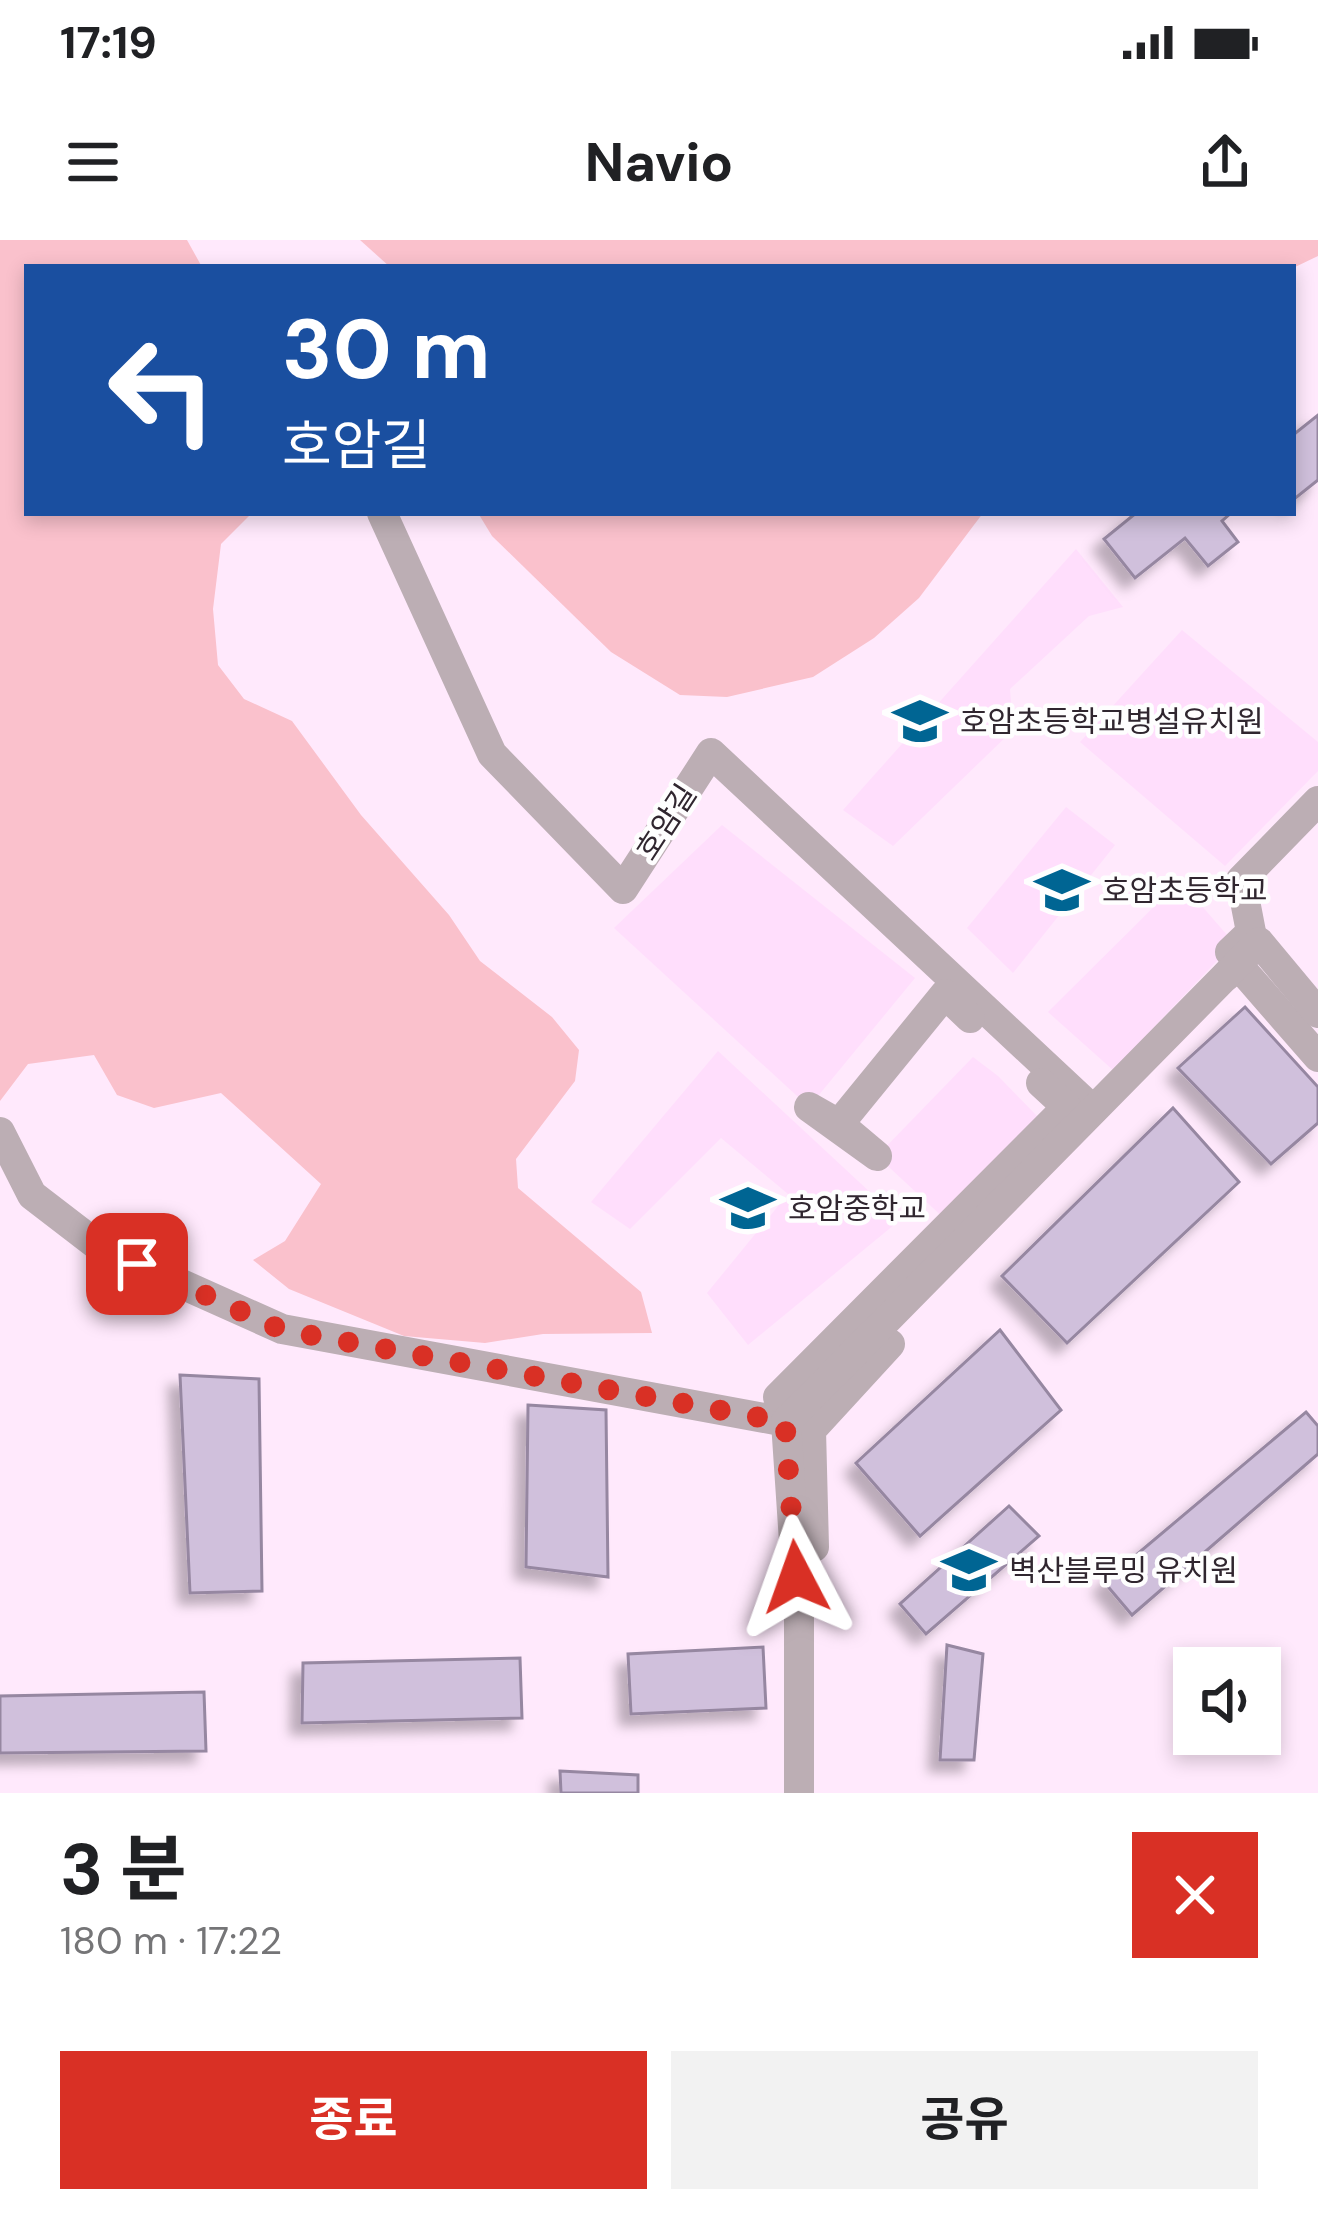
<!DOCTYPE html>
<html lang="ko">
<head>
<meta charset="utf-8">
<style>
	body { margin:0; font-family:"DM Sans","Noto Sans KR",sans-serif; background:#f2f2f2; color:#202124; height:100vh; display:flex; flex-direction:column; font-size:45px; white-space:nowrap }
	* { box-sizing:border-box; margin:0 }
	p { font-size:39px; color:#757577 }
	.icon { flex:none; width:66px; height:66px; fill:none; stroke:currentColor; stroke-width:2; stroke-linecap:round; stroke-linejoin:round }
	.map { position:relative; height:1553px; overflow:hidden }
	.details { display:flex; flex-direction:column; background:#fff; flex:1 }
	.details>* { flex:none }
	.guide { position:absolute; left:24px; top:24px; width:1272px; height:252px; border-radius:0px; box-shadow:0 6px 18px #0003; background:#1a4fa0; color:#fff; overflow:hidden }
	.controls { position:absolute; left:1173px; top:1407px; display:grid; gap:24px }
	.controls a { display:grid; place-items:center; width:108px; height:108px; border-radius:0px; background:#fff; box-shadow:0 6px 18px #0003; font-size:60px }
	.pin { position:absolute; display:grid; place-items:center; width:102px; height:102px; color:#fff; margin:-51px; border-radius:24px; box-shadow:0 6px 18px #0006 }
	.me { position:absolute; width:132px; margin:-66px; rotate:356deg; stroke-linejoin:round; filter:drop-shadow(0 0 9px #0008) }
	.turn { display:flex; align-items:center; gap:42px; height:252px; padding:0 60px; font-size:54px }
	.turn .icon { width:156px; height:156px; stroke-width:2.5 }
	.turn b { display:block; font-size:84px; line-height:102px }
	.round { display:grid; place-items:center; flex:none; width:126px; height:126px; border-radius:0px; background:#f2f2f2 }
	.headline { display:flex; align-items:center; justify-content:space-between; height:204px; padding:0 60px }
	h1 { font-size:72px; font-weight:700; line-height:90px }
	.cta { display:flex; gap:24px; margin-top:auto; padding:24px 60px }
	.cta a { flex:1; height:138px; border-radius:0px; background:#d93025; color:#fff; font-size:48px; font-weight:700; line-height:138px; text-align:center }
	.cta a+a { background:#f2f2f2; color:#202124 }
	.status { display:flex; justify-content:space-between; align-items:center; height:84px; padding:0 60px; background:#fff; direction:ltr }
	.status svg { height:33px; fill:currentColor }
	header { display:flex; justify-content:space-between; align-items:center; height:156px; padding:0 60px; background:#fff; font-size:54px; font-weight:700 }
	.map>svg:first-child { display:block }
</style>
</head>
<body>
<div class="status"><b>17:19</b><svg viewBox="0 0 49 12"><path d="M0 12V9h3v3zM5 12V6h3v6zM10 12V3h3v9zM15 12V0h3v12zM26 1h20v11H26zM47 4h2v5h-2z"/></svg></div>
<header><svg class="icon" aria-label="menu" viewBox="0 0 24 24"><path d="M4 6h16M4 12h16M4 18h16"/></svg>Navio<svg class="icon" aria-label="share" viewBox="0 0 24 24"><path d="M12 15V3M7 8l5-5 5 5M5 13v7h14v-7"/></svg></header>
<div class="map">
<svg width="1318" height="1553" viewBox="0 0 1318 1553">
	<defs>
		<filter id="shadow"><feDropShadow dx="-11" dy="11" stdDeviation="6" flood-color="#0004"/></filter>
	</defs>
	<rect width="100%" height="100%" fill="#ffe9fc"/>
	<g fill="#ffdefc">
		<polygon points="1076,309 1123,367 1089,376 1010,449 1013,490 893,606 843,570"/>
		<polygon points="1182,390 1318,502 1318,531 1225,626 1080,502"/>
		<polygon points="1066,567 1115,605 1013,733 967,688"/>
		<polygon points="722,585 915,738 809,867 614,688"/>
		<polygon points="1180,641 1234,703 1113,830 1048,772"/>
		<polygon points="718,811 900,980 748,1105 707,1053 788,954 721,898 630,989 591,962"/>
		<polygon points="973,817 998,836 1041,880 947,981 877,916"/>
	</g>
	<g fill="#fac1cc">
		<polygon points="0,0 187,0 202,27 27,27 27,273 252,273 221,304 213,369 218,425 244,459 292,481 361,575 449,675 480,721 552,777 579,810 575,841 516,919 518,948 641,1052 652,1093 543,1094 485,1103 404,1096 289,1049 253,1020 285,1001 321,944 221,853 154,868 117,855 94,815 28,824 0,861"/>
		<polygon points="360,0 1318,0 1318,16 1293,28 390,27"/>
		<polygon points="478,273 983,273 919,358 874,398 813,437 727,457 680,455 611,412 492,296"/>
	</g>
	<g fill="#d0c0dc" stroke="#9687a1" stroke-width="3" filter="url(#shadow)">
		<polygon points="1318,175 1318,240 1293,260 1293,195"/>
		<polygon points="1136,273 1231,273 1222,281 1238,302 1208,326 1185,298 1135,338 1104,299"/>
		<polygon points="1245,767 1318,847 1318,883 1271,924 1178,828"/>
		<polygon points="1173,868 1239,942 1067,1103 1002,1036"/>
		<polygon points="1000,1090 1061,1170 920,1296 856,1223"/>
		<polygon points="180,1135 259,1139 262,1351 190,1353"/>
		<polygon points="528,1165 606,1170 608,1337 526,1327"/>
		<polygon points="1306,1172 1318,1186 1318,1214 1132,1375 1104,1342"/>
		<polygon points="1009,1266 1039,1296 926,1394 900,1364"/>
		<polygon points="947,1405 983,1414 974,1520 940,1520"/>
		<polygon points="763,1407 766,1468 631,1474 628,1414"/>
		<polygon points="520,1418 522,1478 302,1483 303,1423"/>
		<polygon points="204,1452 206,1511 0,1513 0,1456"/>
		<polygon points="560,1531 638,1535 638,1553 561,1553"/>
	</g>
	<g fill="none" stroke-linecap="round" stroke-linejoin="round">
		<g stroke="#bcaeb4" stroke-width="30">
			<polyline points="382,273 492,514 623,649 711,513 1093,870"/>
			<polyline points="1230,712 1251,692 1241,640 1318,561"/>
			<polyline points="1226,736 1237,724 1318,817"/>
			<polyline points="839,884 877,916 809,867 839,884 945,754 970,778"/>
			<polyline points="0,892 32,955 101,1008 282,1089 786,1182"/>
			<polyline points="778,1157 1067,867 1041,843"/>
			<polyline points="814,1307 811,1190 890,1104"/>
			<polyline points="799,1553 799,1376 786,1182 1259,702 1318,773"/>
		</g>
	</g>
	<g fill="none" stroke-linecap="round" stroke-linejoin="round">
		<polyline stroke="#d93025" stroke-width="21" stroke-dasharray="0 37.8" points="137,1024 282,1090 785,1182 796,1337"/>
	</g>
	<defs>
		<symbol id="school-bare" viewBox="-9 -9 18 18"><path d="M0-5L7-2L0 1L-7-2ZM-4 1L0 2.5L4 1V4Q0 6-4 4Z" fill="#006593" stroke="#fefefe" stroke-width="2.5" paint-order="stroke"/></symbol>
	</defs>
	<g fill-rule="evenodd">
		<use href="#school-bare" x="882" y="443" width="76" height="76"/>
		<use href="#school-bare" x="1024" y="612" width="76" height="76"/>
		<use href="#school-bare" x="710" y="930" width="76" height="76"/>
		<use href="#school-bare" x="931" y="1292" width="76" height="76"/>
	</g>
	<g text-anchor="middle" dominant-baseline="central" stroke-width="9" stroke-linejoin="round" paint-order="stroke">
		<g font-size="30" fill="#30262f" stroke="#fefefe" text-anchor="start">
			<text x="960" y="481">호암초등학교병설유치원</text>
			<text x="1102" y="650">호암초등학교</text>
			<text x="788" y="968">호암중학교</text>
			<text x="1009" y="1330">벽산블루밍 유치원</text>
		</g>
		<g font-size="30" fill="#30262f" stroke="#fefefe">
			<text transform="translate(666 582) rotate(-57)">호암길</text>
		</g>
	</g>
</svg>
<div class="controls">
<a><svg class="icon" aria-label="sound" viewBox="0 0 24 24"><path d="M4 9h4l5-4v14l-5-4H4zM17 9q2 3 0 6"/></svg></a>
</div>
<div class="pin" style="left:137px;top:1024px;background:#d93025"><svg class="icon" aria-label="arrive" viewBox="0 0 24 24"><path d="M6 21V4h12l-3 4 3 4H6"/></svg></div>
<svg class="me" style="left:796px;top:1337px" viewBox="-20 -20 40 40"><path d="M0-17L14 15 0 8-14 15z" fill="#d93025" stroke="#fff" stroke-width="4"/></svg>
<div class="guide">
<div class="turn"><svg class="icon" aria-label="left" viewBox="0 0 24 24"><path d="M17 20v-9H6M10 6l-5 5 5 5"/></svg><div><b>30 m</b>호암길</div></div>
</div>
</div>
<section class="details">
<div class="headline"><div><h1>3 분</h1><p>180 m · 17:22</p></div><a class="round" style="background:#d93025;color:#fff"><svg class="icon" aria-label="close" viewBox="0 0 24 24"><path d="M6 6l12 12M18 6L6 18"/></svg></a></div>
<div class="cta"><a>종료</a><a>공유</a></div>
</section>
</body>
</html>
